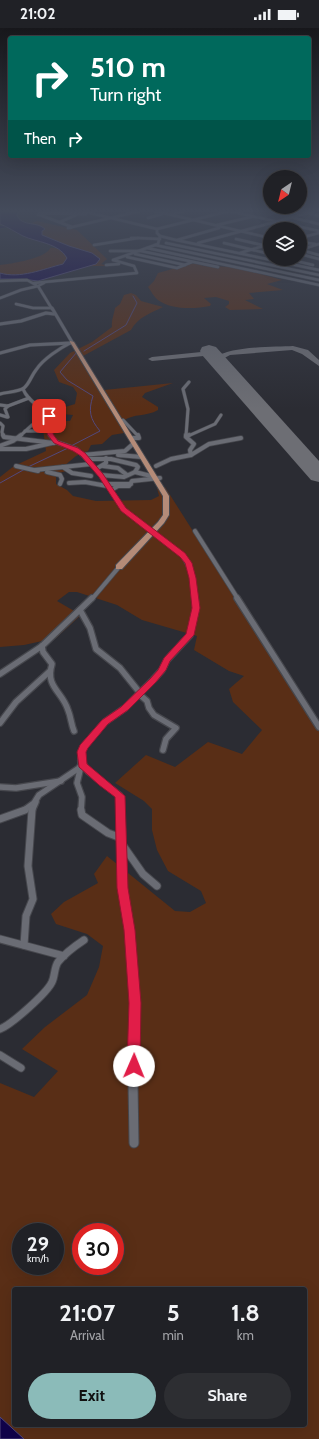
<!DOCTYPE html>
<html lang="en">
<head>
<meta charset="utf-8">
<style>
	body { margin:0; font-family:Cabin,sans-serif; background:#2d2e32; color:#f1f3f6; height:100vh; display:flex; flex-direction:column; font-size:15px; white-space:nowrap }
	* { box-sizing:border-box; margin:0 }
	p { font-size:13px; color:#a2a3a7 }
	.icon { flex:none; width:22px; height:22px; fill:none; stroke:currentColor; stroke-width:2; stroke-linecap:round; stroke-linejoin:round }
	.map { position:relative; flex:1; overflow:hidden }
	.side { position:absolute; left:12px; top:1259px; width:295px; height:140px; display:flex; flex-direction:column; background:#202126; border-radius:4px; box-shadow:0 4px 16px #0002,0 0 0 1px #3d3e43 }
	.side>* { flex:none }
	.hud { position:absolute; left:8px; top:8px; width:303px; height:122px; border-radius:4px; box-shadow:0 4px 16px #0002,0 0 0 1px #3d3e43; background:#00695c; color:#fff; overflow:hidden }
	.needle { width:26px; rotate:215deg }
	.tools { position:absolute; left:263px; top:142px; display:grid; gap:8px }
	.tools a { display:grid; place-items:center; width:44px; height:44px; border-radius:50%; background:#202126; box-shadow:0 4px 16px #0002,0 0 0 1px #3d3e43; font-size:20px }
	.speed { position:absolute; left:12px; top:1195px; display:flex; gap:8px; font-size:20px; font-weight:700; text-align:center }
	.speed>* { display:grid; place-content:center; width:52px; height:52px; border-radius:50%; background:#202126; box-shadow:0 4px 16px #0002,0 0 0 1px #3d3e43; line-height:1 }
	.speed small { font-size:10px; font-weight:400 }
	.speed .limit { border:6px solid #d22; background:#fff; color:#111 }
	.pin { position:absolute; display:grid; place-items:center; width:34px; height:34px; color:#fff; margin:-17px; border-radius:8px; box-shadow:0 2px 6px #0006 }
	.me { position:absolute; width:44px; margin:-22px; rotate:1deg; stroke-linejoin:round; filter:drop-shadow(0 0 3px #0008) }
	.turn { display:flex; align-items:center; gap:14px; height:84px; padding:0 16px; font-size:18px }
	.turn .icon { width:52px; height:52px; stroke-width:2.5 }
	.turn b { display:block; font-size:28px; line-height:34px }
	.then { display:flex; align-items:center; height:38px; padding:0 16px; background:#0003; gap:8px; font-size:15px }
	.eta { display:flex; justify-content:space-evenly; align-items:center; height:68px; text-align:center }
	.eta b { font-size:24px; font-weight:800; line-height:28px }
	.action { display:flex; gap:8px; margin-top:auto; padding:8px 16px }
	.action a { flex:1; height:46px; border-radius:24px; background:#8bbbb9; color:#111; font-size:16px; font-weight:800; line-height:46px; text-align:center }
	.action a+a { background:#2d2e32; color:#f1f3f6 }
	.status { display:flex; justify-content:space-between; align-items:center; height:28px; padding:0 20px; background:#202126; direction:ltr }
	.status svg { height:11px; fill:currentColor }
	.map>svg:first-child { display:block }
</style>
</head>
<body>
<div class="status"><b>21:02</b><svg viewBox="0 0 49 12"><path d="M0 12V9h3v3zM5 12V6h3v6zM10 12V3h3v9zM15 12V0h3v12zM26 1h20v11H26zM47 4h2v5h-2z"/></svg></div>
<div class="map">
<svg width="319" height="1411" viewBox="0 0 319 1411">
	<rect width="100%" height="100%" fill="#2b2c33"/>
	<g fill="#592e16" fill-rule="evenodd">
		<polygon points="37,193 77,202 107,231 101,236 108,238 88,238 96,236 100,231 92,225 69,218 42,207 42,203 29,196"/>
		<path d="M50,220C57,219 64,223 67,230L63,236C43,241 20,251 0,245V237C11,236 47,230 50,220Z"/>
		<path d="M194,235L204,236L202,238L237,239L282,252L267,256L283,262L249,265L254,271L245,272L263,281L230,282L225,279L229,276V273L216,269L204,270L211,276L210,278C195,281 171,282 158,272C154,269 151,263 148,259L154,253L158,245Z"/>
		<path d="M131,265L136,267L141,273L163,279C151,285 138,289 131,302L83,328L104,362L173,355L145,365L142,369L158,379V382C146,389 134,385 123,393L130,404L112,407L102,416L91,417L88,423L76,428L64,438L66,443L56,446V456L67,462L73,468L96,473L151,472L159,468L157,460L165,459L319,702V1411H24L0,1389V1055L34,1069L58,1043L22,1021L45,999L87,967L99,939L103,918L87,906L56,896L51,886L64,874L98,855L94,846L107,828L175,883L190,884L206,875L201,863L168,843L157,822L152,802V781L144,773L115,755L146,727L175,739L208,714L242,726L262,702L233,674L229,661L244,648L229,643L194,622L197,608L142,592L117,577L77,564H69L57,573L81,587L56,610L24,617L0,619V449L14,438L46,423L43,401H55L54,393H70L73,387L61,386L62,380L75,376L77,365L73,359L59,354L54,342L70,325L92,314L112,299C111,292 114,287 115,280L120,276L124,267ZM21,1204H55V1238H21ZM81,1204H115V1238H81ZM14,1261H305V1397H14Z"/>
	</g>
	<g fill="#11034a" stroke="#52487c">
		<path d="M0,183H18L17,188C23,199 37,193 45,201L42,203V207L69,218L92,225L100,231L96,236L38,253L22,251H0V245C20,251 43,241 63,236L67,230C59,215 36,214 23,208C15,204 8,199 0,196Z"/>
		<polygon points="0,1389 24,1411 0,1411"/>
	</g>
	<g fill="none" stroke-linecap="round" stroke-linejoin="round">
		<g stroke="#52487c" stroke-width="1">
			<polyline points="84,323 126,297 137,275 133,268"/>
			<path d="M71,418L100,403C90,391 88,383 93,368L67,352L60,344L77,324"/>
			<polyline points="28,439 68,420"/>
			<polyline points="0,455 25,441"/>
		</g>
		<polygon fill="#11034a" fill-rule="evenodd" points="0,198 8,199 0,200"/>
		<g fill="#6d6e74" fill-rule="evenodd">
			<path d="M293,318L308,322L319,332V338L302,326L292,322L230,327L217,334L213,332C224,318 274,319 293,318Z"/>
			<polygon points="211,323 214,323 214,327 152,333 148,331 152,329"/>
			<polygon points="314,439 319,440 319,446 311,444 309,442 311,440"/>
		</g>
		<polygon fill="#6d6e74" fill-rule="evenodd" points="209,317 216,319 319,433 319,454 311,452 202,327 200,323 202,319"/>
		<defs>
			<g id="street-far5">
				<polyline points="82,183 157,201 157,205 160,208 176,212 319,242"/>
				<polyline points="155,183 270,210"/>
				<polyline points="229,183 319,203"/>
				<polyline points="172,186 184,183"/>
				<polyline points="38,187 39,185 86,186"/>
				<polyline points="40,187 72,199 70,200"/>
				<polyline points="148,190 162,186"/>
				<polyline points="294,190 319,196"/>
				<polyline points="60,194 76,187"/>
				<polyline points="217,197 251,189"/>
				<polyline points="68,200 140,183"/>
				<polyline points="157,201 229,183"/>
				<polyline points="138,210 160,211"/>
				<polyline points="300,210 319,205"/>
				<polyline points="236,211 262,217"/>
				<polyline points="177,212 219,200"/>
				<polyline points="300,214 315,216"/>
				<polyline points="166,215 319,247"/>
				<polyline points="198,215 315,183"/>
				<polyline points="224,215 270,226"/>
				<polyline points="94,217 138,210 131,210"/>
				<polyline points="155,217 319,252"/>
				<polyline points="147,220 319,257"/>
				<polyline points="300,222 319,216"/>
				<polyline points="110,223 141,223 218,239"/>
				<polyline points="308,224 319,227"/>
				<polyline points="240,225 270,216"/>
				<polyline points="135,226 185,237"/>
				<polyline points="300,226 319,231"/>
				<polyline points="127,229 177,240 192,234"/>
				<polyline points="295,231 292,232 313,237"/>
				<polyline points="106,237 119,236"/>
				<polyline points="0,253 27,252 36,257"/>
				<polyline points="34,255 137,245 134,238 113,232 158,216 160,208"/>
				<polyline points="44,255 38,258 52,281"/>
				<polyline points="0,270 21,262 38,258"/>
				<polyline points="16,276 33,280 50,280"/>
			</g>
			<g id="street-far4">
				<polyline points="0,296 21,293 46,285 54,286"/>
				<polyline points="0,325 30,317 71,315"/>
				<path d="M23,361C31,381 56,379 50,406L51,408"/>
				<path d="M0,366C7,364 18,364 24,360C30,355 31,348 36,342C43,331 60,320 72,314L52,280"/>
				<polyline points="0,377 8,378 5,381 8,389"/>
				<polyline points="8,378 29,370"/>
				<polyline points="0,387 7,389"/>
				<polyline points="123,392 138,408"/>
				<polyline points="0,395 3,398 2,404 3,408"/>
				<polyline points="25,403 50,403"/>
				<polyline points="20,408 32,397 49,388"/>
				<polyline points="186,408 188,381 183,361 189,354"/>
				<polyline points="188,408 215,396 221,387"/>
			</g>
			<g id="street-far3">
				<polyline points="3,407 4,409 54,415"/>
				<path d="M50,407L56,414L76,421L83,427L101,447L123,481L182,527C192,540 193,555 195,571"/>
				<polyline points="189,407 186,409 194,416 190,422 191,427"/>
				<polyline points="186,408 186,407"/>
				<polyline points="133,410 139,410 138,407"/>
				<polyline points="0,418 13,413 21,407"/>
				<polyline points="0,421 26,421 52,415"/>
				<polyline points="83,427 125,423 134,415"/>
				<polyline points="118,427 142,429"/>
				<polyline points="87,431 111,431 136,437 138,439 135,444"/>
				<polyline points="16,438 38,443"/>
				<polyline points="103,438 118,440 127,447"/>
				<polyline points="156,438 171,431 191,427 209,416 241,410"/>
				<polyline points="63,439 72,445 91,448"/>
				<polyline points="96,441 106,435 106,430"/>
				<polyline points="35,442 91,436"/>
				<polyline points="47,444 60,447 62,451 60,456"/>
				<polyline points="101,447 124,449 135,444 151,448"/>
				<polyline points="69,455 85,454 107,458"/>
				<polyline points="106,456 131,456"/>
				<polyline points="111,462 118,458 129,458 132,453 160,450"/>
				<polyline points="195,503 238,571"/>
				<polyline points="92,571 119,539"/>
			</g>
			<g id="street-far2">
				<polyline points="237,570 319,699"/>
				<polyline points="80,582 90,600 96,621 120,640 140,665"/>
				<path d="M42,618L43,624L52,636C45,659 62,663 68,682C71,689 71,696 74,703"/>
				<polyline points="0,646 42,618 92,570"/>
				<polyline points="139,666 147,673 149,680 154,687 176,700 166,711 163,722"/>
				<polyline points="0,695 16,674 50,643"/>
				<polyline points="81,733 88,743 120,768 120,783"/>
				<polyline points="81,738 77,755 82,769 81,783"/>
				<polyline points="0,759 16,760 61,753"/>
				<polyline points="23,783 34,775 39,767 79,740 81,737 81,724 85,717 105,694 125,680 153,652 162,642 167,632 190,607 196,580 195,570"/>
				<polyline points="32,783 36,774"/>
			</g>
			<g id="street-far1">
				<polyline points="81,782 82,787 108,805 121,810"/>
				<polyline points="120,782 122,860 130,902 135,975 133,1057"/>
				<polyline points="0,791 25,782"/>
				<polyline points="122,816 143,846 157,858"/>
				<polyline points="0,911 64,928"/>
				<polyline points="24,917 26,888 33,871 28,838 32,782"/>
				<path d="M0,1001C11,997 47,965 52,954C55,948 54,940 58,934C65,925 75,918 84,912"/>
				<polyline points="0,1027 21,1040"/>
			</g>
			<polyline id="street" points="133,1056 134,1115"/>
			<polygon id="secondary" points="304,183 319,187 319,189 297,183"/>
			<polygon id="primary" points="70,313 74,314 169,468 169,487 164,495 122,541 116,541 116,537 158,494 163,487 163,468 70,314"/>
		</defs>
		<use href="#street-far5" stroke="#46474d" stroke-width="3.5"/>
		<use href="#street-far4" stroke="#46474d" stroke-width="4"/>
		<use href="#street-far3" stroke="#46474d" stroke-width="5.5"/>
		<use href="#street-far2" stroke="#46474d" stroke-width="8"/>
		<use href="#street-far1" stroke="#46474d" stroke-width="9"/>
		<use href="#street" stroke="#46474d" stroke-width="11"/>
		<use href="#secondary" stroke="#46474d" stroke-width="2"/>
		<use href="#primary" stroke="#46474d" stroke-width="2"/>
		<use href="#street-far5" stroke="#6a6c74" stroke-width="2.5"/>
		<use href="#street-far4" stroke="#6a6c74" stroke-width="3"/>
		<use href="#street-far3" stroke="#6a6c74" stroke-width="4"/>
		<use href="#street-far2" stroke="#6a6c74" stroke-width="5.5"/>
		<use href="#street-far1" stroke="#6a6c74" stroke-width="7"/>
		<use href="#street" stroke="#6a6c74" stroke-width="9"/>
		<use href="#secondary" fill="#6a6c74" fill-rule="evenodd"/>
		<use href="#primary" fill="#b48b78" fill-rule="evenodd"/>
	</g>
	<linearGradient id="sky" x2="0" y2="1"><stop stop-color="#18181c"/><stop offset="0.48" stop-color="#444b5b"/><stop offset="1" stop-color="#444b5b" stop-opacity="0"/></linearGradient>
	<rect width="319" height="381" fill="url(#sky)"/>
	<polygon fill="#e11d48" stroke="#92132f" points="47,387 52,388 55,397 53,406 58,413 78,420 85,425 103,446 126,480 185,525 192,535 196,550 200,580 194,607 170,633 166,642 156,654 128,682 108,696 88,720 86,724 87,736 125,768 128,860 135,902 141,975 140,1038 138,1042 134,1043 129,1042 127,1038 129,975 124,902 117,860 115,769 99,757 79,739 77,724 80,717 102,692 121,679 150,651 158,642 164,630 186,606 192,580 189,550 185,535 180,529 121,483 99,449 81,428 73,423 54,415 47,406 49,397"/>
</svg>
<div class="tools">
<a><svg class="needle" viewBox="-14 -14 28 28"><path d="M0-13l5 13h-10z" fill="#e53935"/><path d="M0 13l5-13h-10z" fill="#a2a3a7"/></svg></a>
<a><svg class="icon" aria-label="layers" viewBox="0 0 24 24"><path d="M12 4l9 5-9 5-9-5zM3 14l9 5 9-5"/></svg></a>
</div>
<div class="speed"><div>29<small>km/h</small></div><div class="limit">30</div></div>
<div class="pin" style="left:49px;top:388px;background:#d93025"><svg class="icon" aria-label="arrive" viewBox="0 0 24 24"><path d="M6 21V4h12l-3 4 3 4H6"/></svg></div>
<svg class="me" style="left:134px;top:1038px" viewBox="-20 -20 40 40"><circle r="19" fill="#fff"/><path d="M0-13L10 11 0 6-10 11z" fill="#e11d48"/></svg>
<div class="hud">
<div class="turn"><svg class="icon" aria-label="right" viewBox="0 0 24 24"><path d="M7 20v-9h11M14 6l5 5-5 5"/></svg><div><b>510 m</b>Turn right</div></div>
<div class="then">Then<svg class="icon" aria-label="right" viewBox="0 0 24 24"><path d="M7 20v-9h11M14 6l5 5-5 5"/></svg></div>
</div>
<section class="side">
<div class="eta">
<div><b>21:07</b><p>Arrival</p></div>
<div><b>5</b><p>min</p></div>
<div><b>1.8</b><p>km</p></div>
</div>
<div class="action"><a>Exit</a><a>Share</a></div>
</section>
</div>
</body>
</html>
